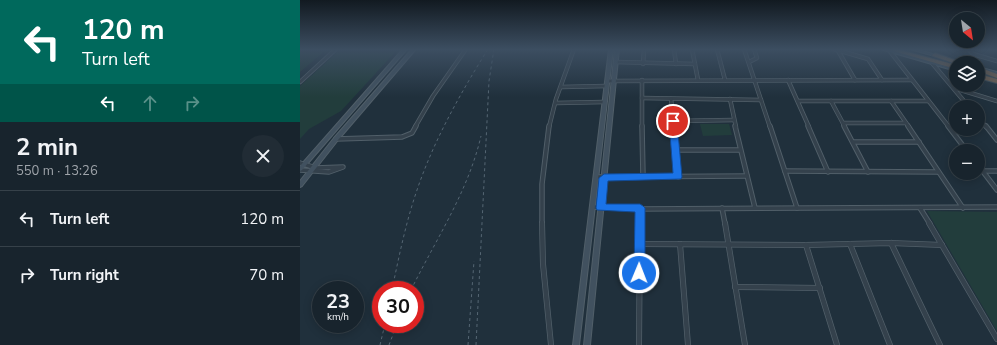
<!DOCTYPE html>
<html lang="en">
<head>
<meta charset="utf-8">
<style>
	body { margin:0; font-family:"Nunito Sans",sans-serif; background:#212c35; color:#f1f3f6; height:100vh; display:flex; flex-direction:column; font-size:15px; white-space:nowrap }
	* { box-sizing:border-box; margin:0 }
	p { font-size:13px; color:#9fa4aa }
	.icon { flex:none; width:22px; height:22px; fill:none; stroke:currentColor; stroke-width:2; stroke-linecap:round; stroke-linejoin:round }
	.map { position:relative; flex:1; overflow:hidden }
	.sheet { display:flex; flex-direction:column; background:#18242d; width:300px }
	.sheet>* { flex:none }
	.hud { background:#00695c; color:#fff; overflow:hidden }
	.needle { width:26px; rotate:150deg }
	.fabs { position:absolute; left:649px; top:12px; display:grid; gap:8px }
	.fabs a { display:grid; place-items:center; width:36px; height:36px; border-radius:50%; background:#18242d; box-shadow:0 2px 10px #0003,0 0 0 1px #364149; font-size:20px }
	.speed { position:absolute; left:12px; top:281px; display:flex; gap:8px; font-size:20px; font-weight:700; text-align:center }
	.speed>* { display:grid; place-content:center; width:52px; height:52px; border-radius:50%; background:#18242d; box-shadow:0 2px 10px #0003,0 0 0 1px #364149; line-height:1 }
	.speed small { font-size:10px; font-weight:400 }
	.speed .limit { border:6px solid #d22; background:#fff; color:#111 }
	.pin { position:absolute; display:grid; place-items:center; width:34px; height:34px; color:#fff; margin:-17px; border:2px solid #fff; border-radius:50%; box-shadow:0 1px 4px #0007 }
	.me { position:absolute; width:44px; margin:-22px; rotate:1deg; stroke-linejoin:round; filter:drop-shadow(0 0 3px #0008) }
	.turn { display:flex; align-items:center; gap:14px; height:84px; padding:0 16px; font-size:18px }
	.turn .icon { width:52px; height:52px; stroke-width:2.5 }
	.turn b { display:block; font-size:28px; line-height:34px }
	.lanes { display:flex; align-items:center; height:38px; padding:0 16px; background:#0003; justify-content:center; gap:20px; direction:ltr }
	.lanes .off { opacity:.35 }
	.round { display:grid; place-items:center; flex:none; width:42px; height:42px; border-radius:21px; background:#212c35 }
	.head { display:flex; align-items:center; justify-content:space-between; height:68px; padding:0 16px }
	h1 { font-size:24px; font-weight:700; line-height:30px }
	ul { padding:0; list-style:none }
	li { display:flex; align-items:center; gap:12px; height:56px; padding:0 16px; border-top:1px solid #364149 }
	li div { flex:1 }
	li b { display:block; font-size:15px }
	li em { font-style:normal }
	main { display:flex; flex:1; min-height:0 }
	.map>svg:first-child { display:block }
</style>
</head>
<body>
<main>
<section class="sheet">
<div class="hud">
<div class="turn"><svg class="icon" aria-label="left" viewBox="0 0 24 24"><path d="M17 20v-9H6M10 6l-5 5 5 5"/></svg><div><b>120 m</b>Turn left</div></div>
<div class="lanes"><svg class="icon" aria-label="left" viewBox="0 0 24 24"><path d="M17 20v-9H6M10 6l-5 5 5 5"/></svg><svg class="icon off" aria-label="ahead" viewBox="0 0 24 24"><path d="M12 20V5M6 11l6-6 6 6"/></svg><svg class="icon off" aria-label="right" viewBox="0 0 24 24"><path d="M7 20v-9h11M14 6l5 5-5 5"/></svg></div>
</div>
<div class="head"><div><h1>2 min</h1><p>550 m · 13:26</p></div><a class="round"><svg class="icon" aria-label="close" viewBox="0 0 24 24"><path d="M6 6l12 12M18 6L6 18"/></svg></a></div>
<ul>
<li><svg class="icon" aria-label="left" viewBox="0 0 24 24"><path d="M17 20v-9H6M10 6l-5 5 5 5"/></svg><div><b>Turn left</b></div><em>120 m</em></li>
<li><svg class="icon" aria-label="right" viewBox="0 0 24 24"><path d="M7 20v-9h11M14 6l5 5-5 5"/></svg><div><b>Turn right</b></div><em>70 m</em></li>
</ul>
</section>
<div class="map">
<svg width="697" height="345" viewBox="0 0 697 345">
	<rect width="100%" height="100%" fill="#20303c"/>
	<g fill="#223d3c">
		<polygon points="0,49 27,49 0,72"/>
		<polygon points="41,49 98,49 41,111 9,129 0,139 0,86"/>
		<polygon points="400,124 429,124 432,135 403,136"/>
		<polygon points="627,211 697,212 697,331"/>
	</g>
	<g fill="none" stroke-linecap="round" stroke-linejoin="round">
		<defs>
			<g id="street-far2">
				<polyline points="374,49 376,64"/>
				<polyline points="392,49 398,80"/>
				<polyline points="417,49 425,80"/>
				<polyline points="444,49 470,127"/>
				<polyline points="534,49 568,59 582,80"/>
				<polyline points="537,49 555,80"/>
				<polyline points="668,49 673,54 674,63"/>
				<polyline points="589,50 649,127"/>
				<polyline points="673,54 697,61"/>
				<polyline points="316,62 395,64"/>
				<polyline points="449,62 457,58 454,49"/>
				<polyline points="632,63 669,107"/>
				<polyline points="343,64 344,49"/>
				<polyline points="342,80 342,127"/>
				<polyline points="488,80 509,127"/>
				<polyline points="307,81 612,80"/>
				<polyline points="0,82 36,49"/>
				<polyline points="261,87 306,86"/>
				<polyline points="654,88 697,101"/>
				<polyline points="342,98 461,100"/>
				<polyline points="371,99 374,127"/>
				<polyline points="430,99 436,127"/>
				<polyline points="498,101 628,101"/>
				<polyline points="531,101 545,127"/>
				<polyline points="591,101 609,127"/>
				<polyline points="256,103 304,102"/>
				<polyline points="678,117 686,127"/>
				<polyline points="373,121 434,120"/>
				<polyline points="543,123 606,123"/>
				<polyline points="115,127 133,96 166,49"/>
				<polyline points="249,127 256,99 274,49"/>
			</g>
			<g id="street-far1">
				<polyline points="342,126 343,177"/>
				<polyline points="373,126 378,177"/>
				<polyline points="435,126 455,208"/>
				<polyline points="470,126 497,208"/>
				<polyline points="508,126 528,172"/>
				<polyline points="544,126 568,172"/>
				<polyline points="608,126 663,208"/>
				<polyline points="648,126 667,151"/>
				<polyline points="686,126 697,140"/>
				<polyline points="36,139 102,137 112,133 116,126"/>
				<polyline points="553,142 619,142"/>
				<polyline points="375,150 440,150"/>
				<polyline points="0,163 16,168 43,167 29,172 0,170"/>
				<polyline points="678,165 697,190"/>
				<polyline points="485,171 638,172"/>
				<polyline points="682,171 697,171"/>
				<polyline points="296,177 447,176"/>
				<polyline points="293,207 340,209 697,207"/>
				<polyline points="422,208 425,224"/>
				<polyline points="620,208 630,224"/>
				<polyline points="242,224 242,184 249,126"/>
				<polyline points="340,224 340,209"/>
			</g>
			<g id="street">
				<polyline points="242,223 243,264 251,345"/>
				<polyline points="425,223 445,345"/>
				<polyline points="629,223 697,339"/>
				<polyline points="591,243 640,345"/>
				<polyline points="340,244 506,245 591,243 642,245"/>
				<polyline points="380,244 388,345"/>
				<polyline points="550,244 590,345"/>
				<polyline points="506,245 537,345"/>
				<polyline points="435,287 520,288"/>
				<polyline points="339,345 340,223"/>
			</g>
			<g id="secondary">
				<polygon points="103,49 107,49 2,170 0,171 0,166"/>
				<polygon points="112,49 116,49 38,140 2,186 0,187 0,181 34,138"/>
				<polygon points="309,49 313,49 279,345 273,345"/>
				<polygon points="315,49 319,49 290,345 284,345"/>
				<polygon points="580,49 585,49 656,69 656,71"/>
				<polygon points="610,49 615,49 640,56 638,57"/>
				<polygon points="678,67 697,72 697,74 678,69"/>
			</g>
			<g id="highway">
				<polygon points="590,49 596,49 656,65 656,69 590,50"/>
				<polygon points="635,53 660,62 661,63 656,63 656,64 633,56 632,55"/>
				<polygon points="678,67 697,74 697,78 678,71"/>
				<polygon points="678,74 697,79 697,83 678,78"/>
			</g>
		</defs>
		<use href="#street-far2" stroke="#515f69" stroke-width="4.5"/>
		<use href="#street-far1" stroke="#515f69" stroke-width="5.5"/>
		<use href="#street" stroke="#515f69" stroke-width="6"/>
		<use href="#secondary" stroke="#515f69" stroke-width="2"/>
		<use href="#highway" stroke="#3e4c56" stroke-width="2"/>
		<use href="#street-far2" stroke="#34414c" stroke-width="3"/>
		<use href="#street-far1" stroke="#34414c" stroke-width="3.5"/>
		<use href="#street" stroke="#34414c" stroke-width="4.5"/>
		<use href="#secondary" fill="#41515f" fill-rule="evenodd"/>
		<use href="#highway" fill="#726050" fill-rule="evenodd"/>
		<g stroke="#556673" stroke-width="1" stroke-dasharray="3 3" stroke-linecap="butt">
			<path d="M92,290C99,256 106,222 117,190C134,140 160,94 188,49"/>
			<path d="M111,290C136,239 168,192 181,136"/>
			<polyline points="80,345 85,324"/>
			<polyline points="89,345 97,324"/>
			<polyline points="168,345 174,261"/>
			<polyline points="176,345 189,81 194,49"/>
		</g>
	</g>
	<linearGradient id="sky" x2="0" y2="1"><stop stop-color="#121a21"/><stop offset="0.51" stop-color="#3c4e61"/><stop offset="1" stop-color="#3c4e61" stop-opacity="0"/></linearGradient>
	<rect width="697" height="97" fill="url(#sky)"/>
	<polygon fill="#1a73e8" stroke="#114b97" points="373,118 377,121 382,177 381,179 308,181 306,204 340,204 343,206 345,208 345,273 343,276 339,278 335,276 334,273 335,212 297,210 296,208 299,178 304,174 373,173 369,121"/>
</svg>
<div class="fabs">
<a><svg class="needle" viewBox="-14 -14 28 28"><path d="M0-13l5 13h-10z" fill="#e53935"/><path d="M0 13l5-13h-10z" fill="#9fa4aa"/></svg></a>
<a><svg class="icon" aria-label="layers" viewBox="0 0 24 24"><path d="M12 4l9 5-9 5-9-5zM3 14l9 5 9-5"/></svg></a>
<a>+</a>
<a>−</a>
</div>
<div class="speed"><div>23<small>km/h</small></div><div class="limit">30</div></div>
<div class="pin" style="left:373px;top:121px;background:#d93025"><svg class="icon" aria-label="arrive" viewBox="0 0 24 24"><path d="M6 21V4h12l-3 4 3 4H6"/></svg></div>
<svg class="me" style="left:339px;top:273px" viewBox="-20 -20 40 40"><circle r="17" fill="#1a73e8" stroke="#fff" stroke-width="3"/><path d="M0-11L8 9 0 5-8 9z" fill="#fff"/></svg>
</div>
</main>
</body>
</html>
